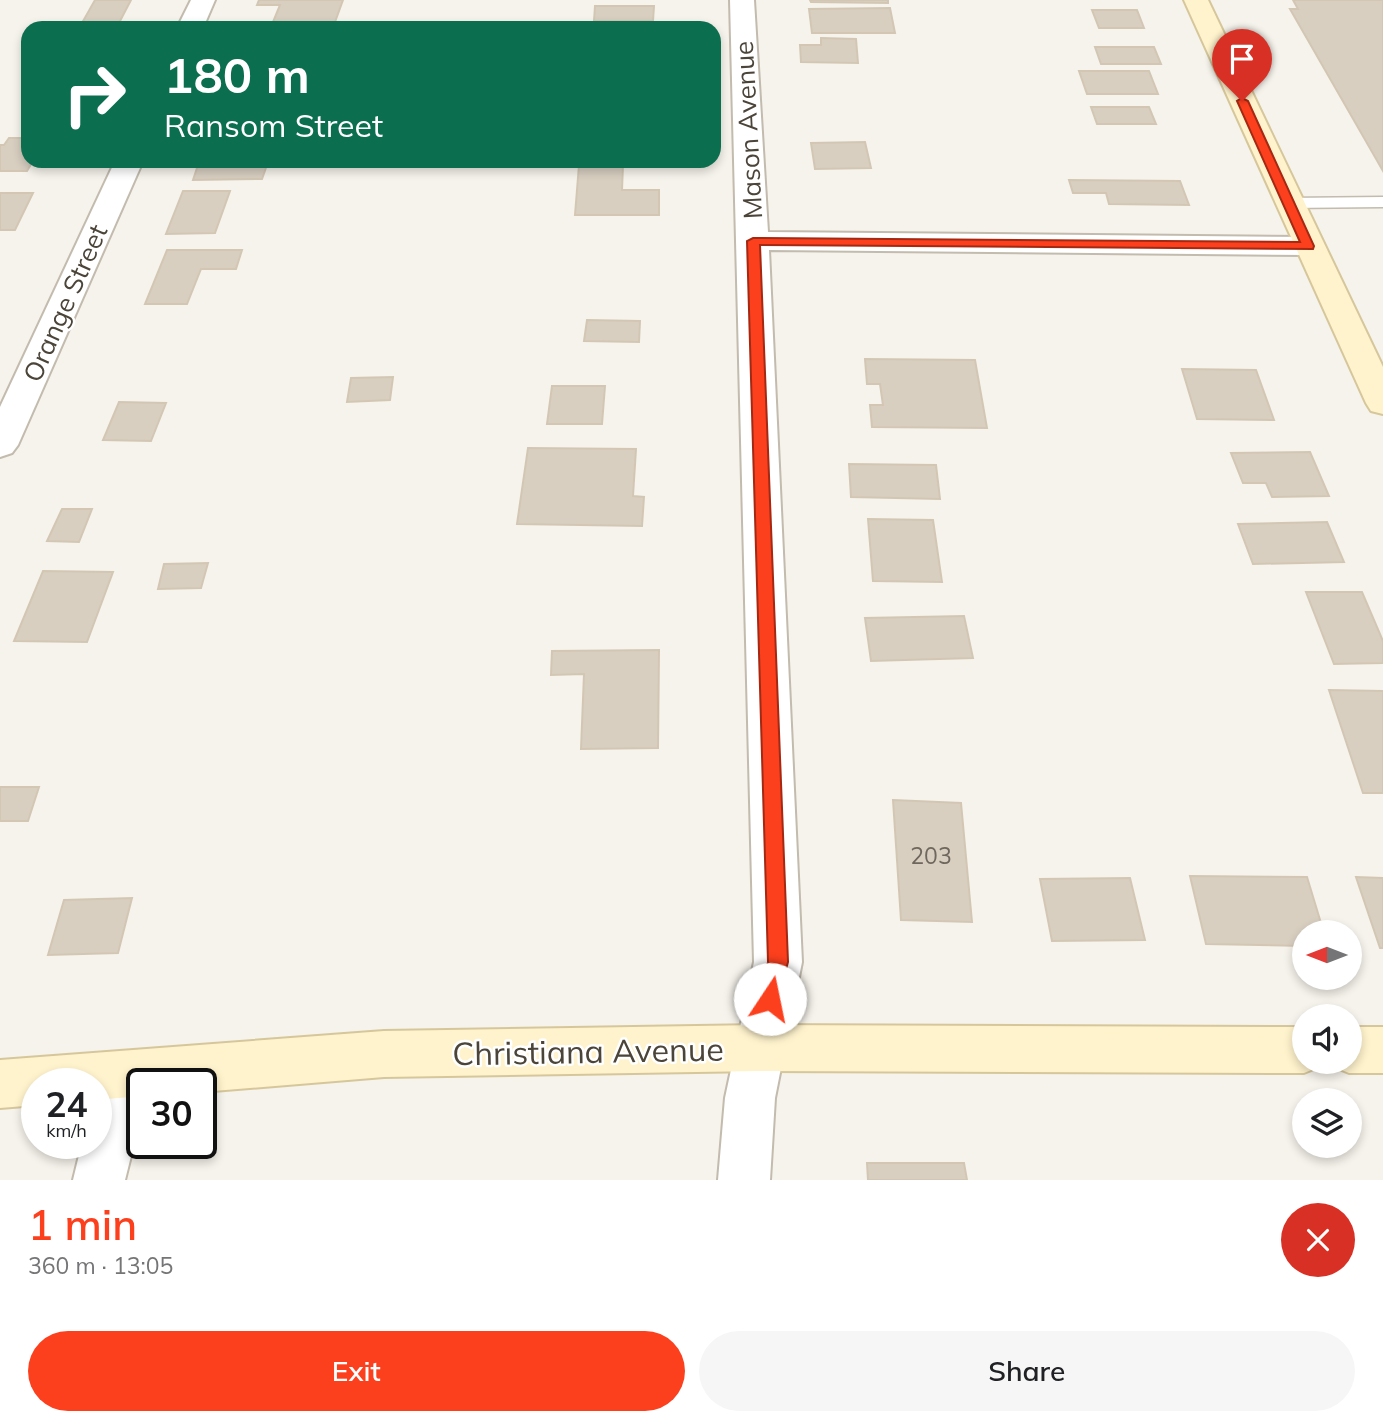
<!DOCTYPE html>
<html lang="en">
<head>
<meta charset="utf-8">
<style>
	body { margin:0; font-family:Mulish,sans-serif; background:#f6f6f6; color:#202124; height:100vh; display:flex; flex-direction:column; font-size:26px; white-space:nowrap }
	* { box-sizing:border-box; margin:0 }
	p { font-size:23px; color:#757577 }
	.icon { flex:none; width:38px; height:38px; fill:none; stroke:currentColor; stroke-width:2; stroke-linecap:round; stroke-linejoin:round }
	.map { position:relative; height:1180px; overflow:hidden }
	.sheet { display:flex; flex-direction:column; background:#fff; flex:1 }
	.sheet>* { flex:none }
	.hud { position:absolute; left:21px; top:21px; width:700px; height:147px; border-radius:21px; box-shadow:0 4px 10px #0003; background:#0b6e4f; color:#fff; overflow:hidden }
	.needle { width:46px; rotate:270deg }
	.tools { position:absolute; left:1292px; top:920px; display:grid; gap:14px }
	.tools a { display:grid; place-items:center; width:70px; height:70px; border-radius:50%; background:#fff; box-shadow:0 4px 10px #0003; font-size:35px }
	.speed { position:absolute; left:21px; top:1068px; display:flex; gap:14px; font-size:35px; font-weight:700; text-align:center }
	.speed>* { display:grid; place-content:center; width:91px; height:91px; border-radius:50%; background:#fff; box-shadow:0 4px 10px #0003; line-height:1 }
	.speed small { font-size:18px; font-weight:400 }
	.speed .limit { border:4px solid #111; border-radius:10px; background:#fff; color:#111 }
	.pin { position:absolute; display:grid; place-items:center; width:60px; height:60px; color:#fff; margin:-72px -30px; border-radius:50% 50% 50% 0; rotate:-45deg; box-shadow:0 0 7px #0007 }
	.pin .icon { rotate:45deg }
	.me { position:absolute; width:77px; margin:-38px; rotate:11deg; stroke-linejoin:round; filter:drop-shadow(0 0 5px #0008) }
	.turn { display:flex; align-items:center; gap:24px; height:147px; padding:0 28px; font-size:32px }
	.turn .icon { width:91px; height:91px; stroke-width:2.5 }
	.turn b { display:block; font-size:49px; line-height:60px }
	.round { display:grid; place-items:center; flex:none; width:74px; height:74px; border-radius:37px; background:#f6f6f6 }
	.headline { display:flex; align-items:center; justify-content:space-between; height:119px; padding:0 28px }
	h1 { font-size:42px; font-weight:600; line-height:52px; color:#fc3f1d }
	.cta { display:flex; gap:14px; margin-top:auto; padding:14px 28px }
	.cta a { flex:1; height:80px; border-radius:42px; background:#fc3f1d; color:#fff; font-size:28px; font-weight:600; line-height:80px; text-align:center }
	.cta a+a { background:#f6f6f6; color:#202124 }
	.map>svg:first-child { display:block }
</style>
</head>
<body>
<div class="map">
<svg width="1383" height="1180" viewBox="0 0 1383 1180">
	<rect width="100%" height="100%" fill="#f6f3ec"/>
	<g fill="#d8cfc1" stroke="#d3c7b4" stroke-width="2">
		<polygon points="95,0 131,0 119,23 82,23"/>
		<polygon points="259,0 343,0 335,22 273,22 280,5 257,5"/>
		<polygon points="810,0 888,0 888,3 811,2"/>
		<polygon points="1293,0 1383,0 1383,171 1290,9 1298,9"/>
		<polygon points="595,6 654,6 653,21 594,21"/>
		<polygon points="890,8 895,33 812,33 809,9"/>
		<polygon points="1092,10 1137,10 1144,28 1099,28"/>
		<polygon points="821,38 856,39 858,63 801,62 800,45 821,45"/>
		<polygon points="1095,47 1154,47 1161,64 1101,64"/>
		<polygon points="1079,71 1149,71 1158,94 1087,94"/>
		<polygon points="1091,107 1149,107 1156,124 1097,124"/>
		<polygon points="9,138 28,138 28,161 33,161 27,171 0,171 0,145 4,145"/>
		<polygon points="865,142 871,168 815,169 811,143"/>
		<polygon points="283,161 282,165 267,165 262,179 193,180 199,162"/>
		<polygon points="579,165 623,165 622,190 659,190 659,215 575,215"/>
		<polygon points="1069,180 1180,181 1189,205 1109,204 1106,193 1073,193"/>
		<polygon points="183,191 230,191 215,233 166,234"/>
		<polygon points="0,193 33,193 15,230 0,230"/>
		<polygon points="167,250 242,250 236,269 201,269 187,304 145,304"/>
		<polygon points="587,320 640,321 639,342 584,341"/>
		<polygon points="865,359 975,360 987,428 872,427 870,405 883,405 880,384 867,384"/>
		<polygon points="1182,369 1256,370 1274,420 1197,419"/>
		<polygon points="393,377 390,400 347,402 351,378"/>
		<polygon points="552,386 605,386 602,424 547,424"/>
		<polygon points="119,402 166,403 151,441 103,440"/>
		<polygon points="528,448 636,449 633,496 644,497 642,526 517,524"/>
		<polygon points="1310,452 1329,496 1272,497 1266,483 1243,483 1231,453"/>
		<polygon points="849,464 936,465 940,499 851,497"/>
		<polygon points="62,509 92,509 79,542 47,541"/>
		<polygon points="868,519 933,520 942,582 873,581"/>
		<polygon points="1327,522 1344,562 1253,564 1238,524"/>
		<polygon points="208,563 201,588 158,589 164,564"/>
		<polygon points="43,571 113,572 87,642 14,641"/>
		<polygon points="1306,592 1362,592 1383,641 1383,663 1334,664"/>
		<polygon points="964,616 973,658 871,661 865,618"/>
		<polygon points="659,650 658,748 581,749 584,674 551,675 552,651"/>
		<polygon points="1329,690 1383,691 1383,793 1363,793"/>
		<polygon points="0,787 39,787 28,821 0,821"/>
		<polygon points="893,800 961,803 972,922 901,920"/>
		<polygon points="1190,876 1307,877 1324,933 1304,933 1304,946 1206,944"/>
		<polygon points="1356,877 1383,878 1383,948 1380,948"/>
		<polygon points="1130,878 1145,940 1052,941 1040,879"/>
		<polygon points="132,898 118,953 48,955 64,900"/>
		<polygon points="867,1163 964,1163 967,1180 868,1180"/>
	</g>
	<g fill="none" stroke-linecap="round" stroke-linejoin="round">
		<defs>
			<polygon id="lane" points="1383,197 1383,207 1288,208 1279,203 1288,198"/>
			<g id="street">
				<polygon points="191,0 215,0 203,28 177,28"/>
				<polygon points="730,0 754,0 768,232 1308,237 1319,240 1323,246 1319,252 1308,255 769,250 802,962 775,1098 770,1180 718,1180 725,1098 754,962"/>
				<polygon points="115,161 143,161 18,445 12,453 0,457 0,407"/>
				<polygon points="142,1064 160,1071 165,1083 142,1083 142,1133 133,1148 125,1180 73,1180 82,1143 96,1143 96,1113 124,1071"/>
			</g>
			<g id="secondary">
				<polygon points="1184,0 1208,0 1383,367 1383,414 1371,411 1366,403"/>
				<polygon points="759,1025 1304,1027 1304,1062 1323,1062 1321,1066 1304,1073 759,1071 384,1077 201,1092 201,1083 142,1083 142,1096 96,1100 96,1083 37,1083 37,1105 0,1108 0,1060 384,1031"/>
				<polygon points="1349,1027 1383,1027 1383,1073 1349,1073 1332,1066 1330,1062 1349,1062"/>
			</g>
		</defs>
		<use href="#lane" stroke="#c2bbae" stroke-width="3"/>
		<use href="#street" stroke="#c2bbae" stroke-width="4"/>
		<use href="#secondary" stroke="#d6c79b" stroke-width="4"/>
		<use href="#lane" fill="#fff" fill-rule="evenodd"/>
		<use href="#street" fill="#fff" fill-rule="evenodd"/>
		<use href="#secondary" fill="#fff3cd" fill-rule="evenodd"/>
	</g>
	<polygon fill="#fc3f1d" stroke="#a42913" stroke-width="2" points="1242,98 1248,101 1314,246 1313,249 760,245 788,962 777,1005 770,1008 763,1005 760,999 768,962 747,241 753,238 1300,242 1237,101"/>
	<g text-anchor="middle" dominant-baseline="central" stroke-width="5" stroke-linejoin="round" paint-order="stroke">
		<g font-size="23" fill="#6e675b">
			<text x="931" y="855">203</text>
		</g>
		<g font-size="26" fill="#4b4439" stroke="#fff">
			<text transform="translate(748 130) rotate(-93)">Mason Avenue</text>
			<text transform="translate(65 303) rotate(-66)">Orange Street</text>
		</g>
		<g font-size="32" fill="#4b4439" stroke="#fff">
			<text transform="translate(588 1051) rotate(-1)">Christiana Avenue</text>
		</g>
	</g>
</svg>
<div class="tools">
<a><svg class="needle" viewBox="-14 -14 28 28"><path d="M0-13l5 13h-10z" fill="#e53935"/><path d="M0 13l5-13h-10z" fill="#757577"/></svg></a>
<a><svg class="icon" aria-label="sound" viewBox="0 0 24 24"><path d="M4 9h4l5-4v14l-5-4H4zM17 9q2 3 0 6"/></svg></a>
<a><svg class="icon" aria-label="layers" viewBox="0 0 24 24"><path d="M12 4l9 5-9 5-9-5zM3 14l9 5 9-5"/></svg></a>
</div>
<div class="speed"><div>24<small>km/h</small></div><div class="limit">30</div></div>
<div class="pin" style="left:1242px;top:101px;background:#d93025"><svg class="icon" aria-label="arrive" viewBox="0 0 24 24"><path d="M6 21V4h12l-3 4 3 4H6"/></svg></div>
<svg class="me" style="left:770px;top:999px" viewBox="-20 -20 40 40"><circle r="19" fill="#fff"/><path d="M0-13L10 11 0 6-10 11z" fill="#fc3f1d"/></svg>
<div class="hud">
<div class="turn"><svg class="icon" aria-label="right" viewBox="0 0 24 24"><path d="M7 20v-9h11M14 6l5 5-5 5"/></svg><div><b>180 m</b>Ransom Street</div></div>
</div>
</div>
<section class="sheet">
<div class="headline"><div><h1>1 min</h1><p>360 m · 13:05</p></div><a class="round" style="background:#d93025;color:#fff"><svg class="icon" aria-label="close" viewBox="0 0 24 24"><path d="M6 6l12 12M18 6L6 18"/></svg></a></div>
<div class="cta"><a>Exit</a><a>Share</a></div>
</section>
</body>
</html>
